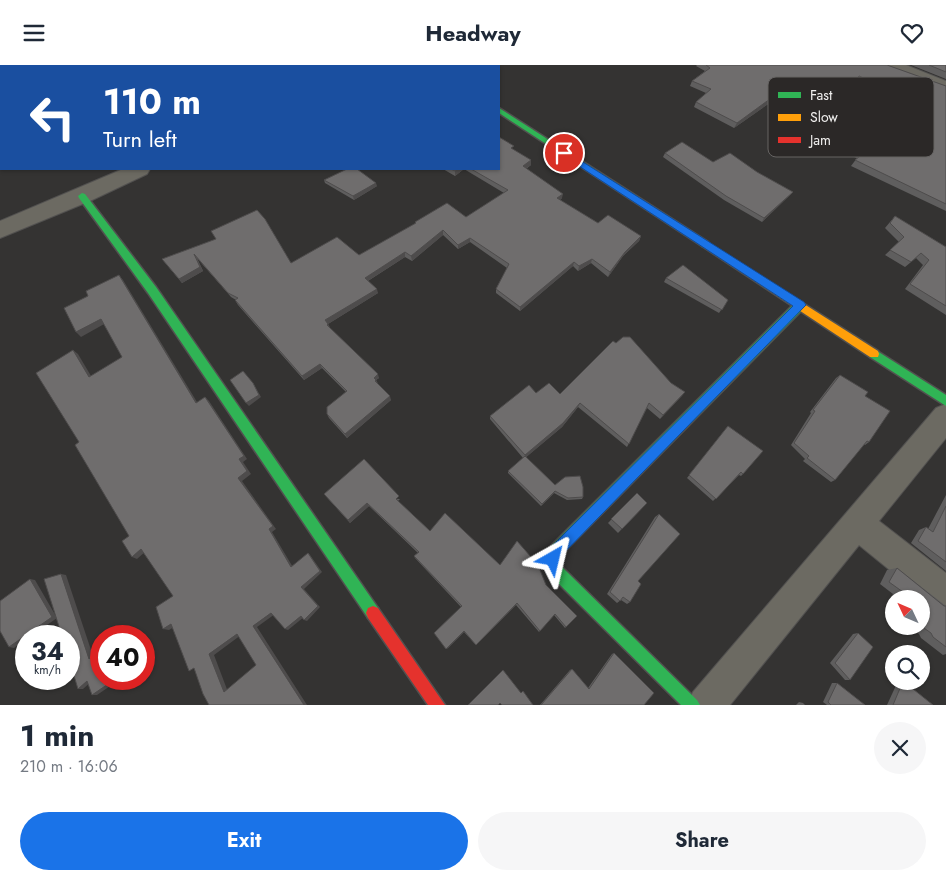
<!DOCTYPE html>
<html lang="en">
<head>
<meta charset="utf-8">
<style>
	body { margin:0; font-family:Jost,sans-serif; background:#f6f6f7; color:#1f2937; height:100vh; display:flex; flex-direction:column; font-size:19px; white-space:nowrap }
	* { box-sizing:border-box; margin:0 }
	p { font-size:16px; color:#747a83 }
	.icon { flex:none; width:28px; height:28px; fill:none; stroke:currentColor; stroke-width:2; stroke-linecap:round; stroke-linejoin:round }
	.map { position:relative; height:640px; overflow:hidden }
	.sheet { display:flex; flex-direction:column; background:#fff; flex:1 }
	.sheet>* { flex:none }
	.banner { position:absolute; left:0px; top:0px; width:500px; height:105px; box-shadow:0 1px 4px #0004; background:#1a4fa0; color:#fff; overflow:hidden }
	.needle { width:32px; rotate:314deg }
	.controls { position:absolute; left:885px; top:525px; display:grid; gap:10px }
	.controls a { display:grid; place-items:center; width:45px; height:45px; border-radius:50%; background:#fff; box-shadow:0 1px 4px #0004; font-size:25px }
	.speed { position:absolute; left:15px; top:560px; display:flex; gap:10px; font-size:25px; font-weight:700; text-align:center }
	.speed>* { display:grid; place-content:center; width:65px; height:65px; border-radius:50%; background:#fff; box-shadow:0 1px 4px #0004; line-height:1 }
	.speed small { font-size:12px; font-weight:400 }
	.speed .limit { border:8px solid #d22; background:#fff; color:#111 }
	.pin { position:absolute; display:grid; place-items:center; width:42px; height:42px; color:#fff; margin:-21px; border:2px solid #fff; border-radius:50%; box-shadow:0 1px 5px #0007 }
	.me { position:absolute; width:55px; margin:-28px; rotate:37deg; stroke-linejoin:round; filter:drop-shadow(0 0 4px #0008) }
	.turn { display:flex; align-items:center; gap:18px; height:105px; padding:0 20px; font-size:22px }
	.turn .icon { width:65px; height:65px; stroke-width:2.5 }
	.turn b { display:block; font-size:35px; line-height:42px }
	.round { display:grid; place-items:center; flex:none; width:52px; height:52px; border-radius:26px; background:#f6f6f7 }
	.overview { display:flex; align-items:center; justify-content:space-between; height:85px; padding:0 20px }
	h1 { font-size:30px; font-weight:700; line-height:38px }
	.button { display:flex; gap:10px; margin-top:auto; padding:10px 20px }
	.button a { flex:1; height:58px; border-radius:30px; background:#1a73e8; color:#fff; font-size:20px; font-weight:700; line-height:58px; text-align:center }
	.button a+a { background:#f6f6f7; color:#1f2937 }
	header { display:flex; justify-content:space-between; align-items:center; height:65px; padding:0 20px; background:#fff; font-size:22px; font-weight:700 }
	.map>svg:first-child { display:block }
</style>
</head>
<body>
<header><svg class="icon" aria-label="menu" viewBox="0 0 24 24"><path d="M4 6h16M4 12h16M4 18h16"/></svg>Headway<svg class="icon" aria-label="heart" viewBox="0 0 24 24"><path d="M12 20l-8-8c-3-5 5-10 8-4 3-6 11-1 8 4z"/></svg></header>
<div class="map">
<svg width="946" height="640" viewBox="0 0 946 640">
	<rect width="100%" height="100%" fill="#343332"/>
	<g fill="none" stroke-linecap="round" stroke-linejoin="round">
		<defs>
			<g id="street">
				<polygon points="421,0 440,0 441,1 422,1"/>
				<polygon points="881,0 906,0 946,16 946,27 884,4"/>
				<polygon points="1,32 1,45 0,46 0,33"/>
				<polygon points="123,104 150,104 147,109 90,136 0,173 0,156"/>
				<polygon points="946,339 946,373 879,456 946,508 946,546 934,541 859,480 730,640 687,640 693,627 936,343"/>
			</g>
			<g id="fast">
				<polygon points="499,43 708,177 708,181 702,181 499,48"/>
				<polygon points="82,128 85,129 156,222 378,543 380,548 378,553 373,555 368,553 148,228 79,133 78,131"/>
				<path d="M800,236L805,240L804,243L561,490V498L563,503L697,635L700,640H681L553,513C549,502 546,494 550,482L796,237Z"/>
				<polygon points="874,284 946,330 946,341 870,292 869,289 870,286"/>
			</g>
			<polygon id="slow" points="705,176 878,286 879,289 878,292 870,292 702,181 702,177"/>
			<polygon id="jam" points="373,541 378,543 445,640 428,640 368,553 366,548 368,543"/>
		</defs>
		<use href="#street" stroke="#525150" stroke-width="2"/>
		<use href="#fast" stroke="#525150" stroke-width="3"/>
		<use href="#slow" stroke="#525150" stroke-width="3"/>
		<use href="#jam" stroke="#525150" stroke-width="3"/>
		<use href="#street" fill="#6c6a62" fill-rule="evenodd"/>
		<use href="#fast" fill="#30b455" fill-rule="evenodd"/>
		<use href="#slow" fill="#ff9f0a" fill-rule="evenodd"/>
		<use href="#jam" fill="#e5322d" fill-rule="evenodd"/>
	</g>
	<g fill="#5f5e5e">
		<polygon points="697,0 887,0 946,21 946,146 851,101 857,93 834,85 838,79 870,55 894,33 856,16 837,35 805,22 778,40 771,37 734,63 694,42 696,37 706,28 690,21 692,16 705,6 696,1"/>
		<polygon points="911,0 946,0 946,14"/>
		<polygon points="513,85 531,95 531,100 526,104 562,133 560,135 598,158 641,171 639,176 623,191 608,212 591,198 578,206 573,201 520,246 496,228 496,224 507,203 470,177 458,184 443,170 412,196 405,192 368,216 378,228 328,259 330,263 379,313 376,315 378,319 391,335 347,373 329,353 327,349 346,327 322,303 304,315 238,240 235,235 236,235 231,232 197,193 203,206 182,218 162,194 216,174 291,198 359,190 415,159 415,157 466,152 504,128 464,104 455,111 443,104 499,104"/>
		<polygon points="665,88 713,97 757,107 793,127 790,130 762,157 724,135 663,92"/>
		<polygon points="324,115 377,121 354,135 325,118"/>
		<polygon points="895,151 946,182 946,250 905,224 923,200 916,193 905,202 885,190 899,177 885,163"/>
		<polygon points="666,213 728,235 719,248 664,217"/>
		<polygon points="840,310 865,331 869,377 865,380 864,379 835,415 831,417 803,396 805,394 791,380 811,348 810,347 836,313"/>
		<polygon points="671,318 685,327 660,354 647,343 627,382 578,342 562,362 526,392 555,420 583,432 582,434 567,435 554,428 541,441 508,408 508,406 523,393 490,354 490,351 536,328 560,329"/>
		<polygon points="728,361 743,409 741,411 739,410 713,436 687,413"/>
		<polygon points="637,428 647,438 618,468 608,458"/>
		<polygon points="324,429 400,434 398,436 430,466 500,500 546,520 566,562 565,563 554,550 539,567 516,540 476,580 464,567 447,584 461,542 415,493 414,491 418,488 369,441 350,458"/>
		<polygon points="946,430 946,506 911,478 919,465 926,462 928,464"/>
		<polygon points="659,449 638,516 630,537 627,539 621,535 617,538 607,529 655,452"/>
		<polygon points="897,503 946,541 946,589 943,590 921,573 919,569 909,561 921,561 921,534 894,534 894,549 886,543 893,529 880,519 887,505"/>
		<polygon points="858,568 850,615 845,615 830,598 853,569"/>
		<polygon points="614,588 644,640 540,640 570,605 572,604 588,623 612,589"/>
		<polygon points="898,616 903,616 933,640 887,640"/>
		<polygon points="832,618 837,618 865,640 827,640 823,637"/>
		<polygon points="799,637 803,638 805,640 796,640"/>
	</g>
	<g fill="#4e4c4c">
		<polygon points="1,0 11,0 9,1 1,1 1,10 0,11 0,1"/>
		<polygon points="859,11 856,16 837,35 841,30"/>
		<polygon points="808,16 805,22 778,40 781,35"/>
		<polygon points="774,31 771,37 734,63 737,58"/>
		<polygon points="531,95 531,100 522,106 523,101"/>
		<polygon points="458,104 464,104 455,111 455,106"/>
		<polygon points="376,118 377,121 354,135 353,131"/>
		<polygon points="793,127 790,130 762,157 764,153"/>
		<polygon points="563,129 562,133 556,138 557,133"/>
		<polygon points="443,165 443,170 412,196 411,191"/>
		<polygon points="641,171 639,176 623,191 608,212 610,207 625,187"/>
		<polygon points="470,173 470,177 458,184 458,180"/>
		<polygon points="405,187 405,192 366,217 365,213"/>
		<polygon points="194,189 203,206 182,218 179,214"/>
		<polygon points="592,194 591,198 578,206 579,201"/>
		<polygon points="574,197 573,201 520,246 520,242"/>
		<polygon points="119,210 123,215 200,342 196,338"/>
		<polygon points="377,224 378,228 328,259 330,263 329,264 325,255"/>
		<polygon points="101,254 106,258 81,272 76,267"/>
		<polygon points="73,285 78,289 94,316 89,312"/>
		<polygon points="320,299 322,303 304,315 302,311"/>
		<polygon points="378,309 379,313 376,315 378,319 376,320 374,313"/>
		<polygon points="253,318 261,332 249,341 246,338"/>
		<polygon points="685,327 682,331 660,354 663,350"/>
		<polygon points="390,331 391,335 347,373 345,369"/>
		<polygon points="205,332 209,336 247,394 243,397 251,409 242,416 276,464 272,467 294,504 291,502 238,413 239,394"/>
		<polygon points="580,338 578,342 562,362 524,394 525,390"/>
		<polygon points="555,426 554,428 541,441 542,439"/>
		<polygon points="367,438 369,441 350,458 348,455"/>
		<polygon points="141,484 146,486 137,494 132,492"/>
		<polygon points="308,488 310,490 322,507 304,524 320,542 307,556 304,555 301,522"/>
		<polygon points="61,509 66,510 94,594 89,594"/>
		<polygon points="30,514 35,515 57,553 31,571 26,571 26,574 14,583 9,582"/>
		<polygon points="271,548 275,549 257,562 307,640 304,640 253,561"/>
		<polygon points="301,551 304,552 288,565 285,564"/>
		<polygon points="171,559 177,560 169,565 163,564"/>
		<polygon points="237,569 241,570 214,590 228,627 224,627 209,589"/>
		<polygon points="114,614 118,614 119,615 97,630 92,630"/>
		<polygon points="87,616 92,616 83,624 78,624"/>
	</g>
	<g fill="#6f6d6d" stroke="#4e4c4c" fill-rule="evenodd">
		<polygon points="46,0 85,0 84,1 45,1"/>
		<polygon points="706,0 887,0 946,21 946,139 855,95 863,89 838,79 866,54 870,55 899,28 859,11 841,30 808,16 781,35 774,31 737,58 696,37 711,24 692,16 710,3"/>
		<polygon points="929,0 946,0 946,7"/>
		<polygon points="499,72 514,81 511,83 531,95 523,101 563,129 557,133 598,158 608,150 641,171 625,187 610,207 592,194 579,201 574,197 520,242 496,224 509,199 470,173 458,180 443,165 411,191 405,187 365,213 377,224 325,255 328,259 327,260 378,309 374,313 376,315 375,316 390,331 345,369 327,349 327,342 347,326 320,299 302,311 235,235 238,233 228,228 194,189 200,202 179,214 162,194 216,174 211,166 257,145 265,154 291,198 337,172 359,190 416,158 415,157 447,138 466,152 508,125 471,104 499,104"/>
		<polygon points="682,77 713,97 730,88 757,107 793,127 764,153 726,131 665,88"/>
		<polygon points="347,104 357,104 376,118 353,131 324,115"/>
		<polygon points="451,104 458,104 455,106"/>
		<polygon points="895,151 946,182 946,241 910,219 929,195 921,188 911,197 890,185 904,172 890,158"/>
		<polygon points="683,200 728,235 722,245 666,213"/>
		<path d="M119,210L196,338L205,332L244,391L239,394L247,406L238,413L273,461L269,464L291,502L308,488L320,506L301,522L318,541L304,555L301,551L285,564L271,548L253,561L304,640H209L203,629L194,603L189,606L171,559L163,564L156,542L173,531L141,484L132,492L122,476L129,471L75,380L79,377L36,308L73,285L89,312L122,292L101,254L76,267L64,243L88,231L86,226ZM237,569L256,600L224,627L209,589Z"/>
		<polygon points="623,272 630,272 671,318 685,327 663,350 649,338 629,379 580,338 563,358 525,390 490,351 529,320 536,328 549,318 560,329 613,276 616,278"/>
		<polygon points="243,306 253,318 259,330 246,338 230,315"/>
		<polygon points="840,310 868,327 865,331 890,346 869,377 867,376 835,415 807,393 809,391 794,378 815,346 813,345"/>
		<polygon points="728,361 763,386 743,409 741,407 716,434 689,410"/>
		<polygon points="525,391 555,420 565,412 580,411 583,422 583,432 568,433 555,426 542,439 508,406"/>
		<polygon points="364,394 399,431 396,434 430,466 445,448 500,500 517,476 538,500 546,520 577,551 566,562 555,549 540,566 517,538 476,580 464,566 446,584 434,568 462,541 414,491 419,487 367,438 348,455 324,429"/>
		<polygon points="637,428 647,438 622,464 611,454"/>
		<polygon points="946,441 946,497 918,476 926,462 933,467"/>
		<polygon points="659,449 680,469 638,516 641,519 630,537 623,532 620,536 610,527"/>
		<polygon points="897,503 944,541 946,541 946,582 933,572 931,568 921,561 921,534 900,534 903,527 889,517"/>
		<polygon points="61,509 89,594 101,584 101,614 114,614 114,615 92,630 87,616 78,624 69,594 69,571 62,571 44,514"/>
		<polygon points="30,514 52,552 9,582 0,566 0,536"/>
		<polygon points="858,568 873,582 850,615 835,598"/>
		<polygon points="614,588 654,628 644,640 541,640 572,604 589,624"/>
		<polygon points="503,605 521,628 523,626 533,640 502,640 500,638 498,640 468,640"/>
		<polygon points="903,616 933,640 893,640"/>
		<polygon points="837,618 865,640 831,640 828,637"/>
	</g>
	<polygon fill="#1a73e8" stroke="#114b97" points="564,85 804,237 806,240 561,491 558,499 553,501 548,499 546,494 551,482 793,241 562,90 560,88"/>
	<rect x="768" y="12" width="166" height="80" rx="8" fill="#2b2827" stroke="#666463" stroke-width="1"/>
	<rect x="778" y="27" width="23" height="6" fill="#30b455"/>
	<rect x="778" y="49" width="23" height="7" fill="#ff9f0a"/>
	<rect x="778" y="72" width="23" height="6" fill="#e5322d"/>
	<g font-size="14" fill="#f0efee">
		<text x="810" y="35">Fast</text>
		<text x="810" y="57">Slow</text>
		<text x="810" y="80">Jam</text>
	</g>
</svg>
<div class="controls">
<a><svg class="needle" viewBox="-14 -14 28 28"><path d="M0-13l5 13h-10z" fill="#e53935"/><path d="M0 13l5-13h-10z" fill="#747a83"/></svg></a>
<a><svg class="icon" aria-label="search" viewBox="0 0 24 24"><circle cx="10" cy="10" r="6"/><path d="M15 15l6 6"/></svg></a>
</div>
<div class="speed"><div>34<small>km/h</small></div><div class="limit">40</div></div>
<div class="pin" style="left:564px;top:88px;background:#d93025"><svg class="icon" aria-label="arrive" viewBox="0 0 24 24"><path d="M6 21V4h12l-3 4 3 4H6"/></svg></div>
<svg class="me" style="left:553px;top:494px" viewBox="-20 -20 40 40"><path d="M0-17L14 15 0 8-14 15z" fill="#1a73e8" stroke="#fff" stroke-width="4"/></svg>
<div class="banner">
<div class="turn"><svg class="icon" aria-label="left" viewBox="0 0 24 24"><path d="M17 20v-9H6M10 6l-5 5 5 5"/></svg><div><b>110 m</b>Turn left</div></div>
</div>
</div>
<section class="sheet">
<div class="overview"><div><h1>1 min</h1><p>210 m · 16:06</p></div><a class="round"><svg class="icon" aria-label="close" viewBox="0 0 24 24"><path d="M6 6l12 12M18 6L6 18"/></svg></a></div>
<div class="button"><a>Exit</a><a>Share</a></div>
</section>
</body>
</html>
